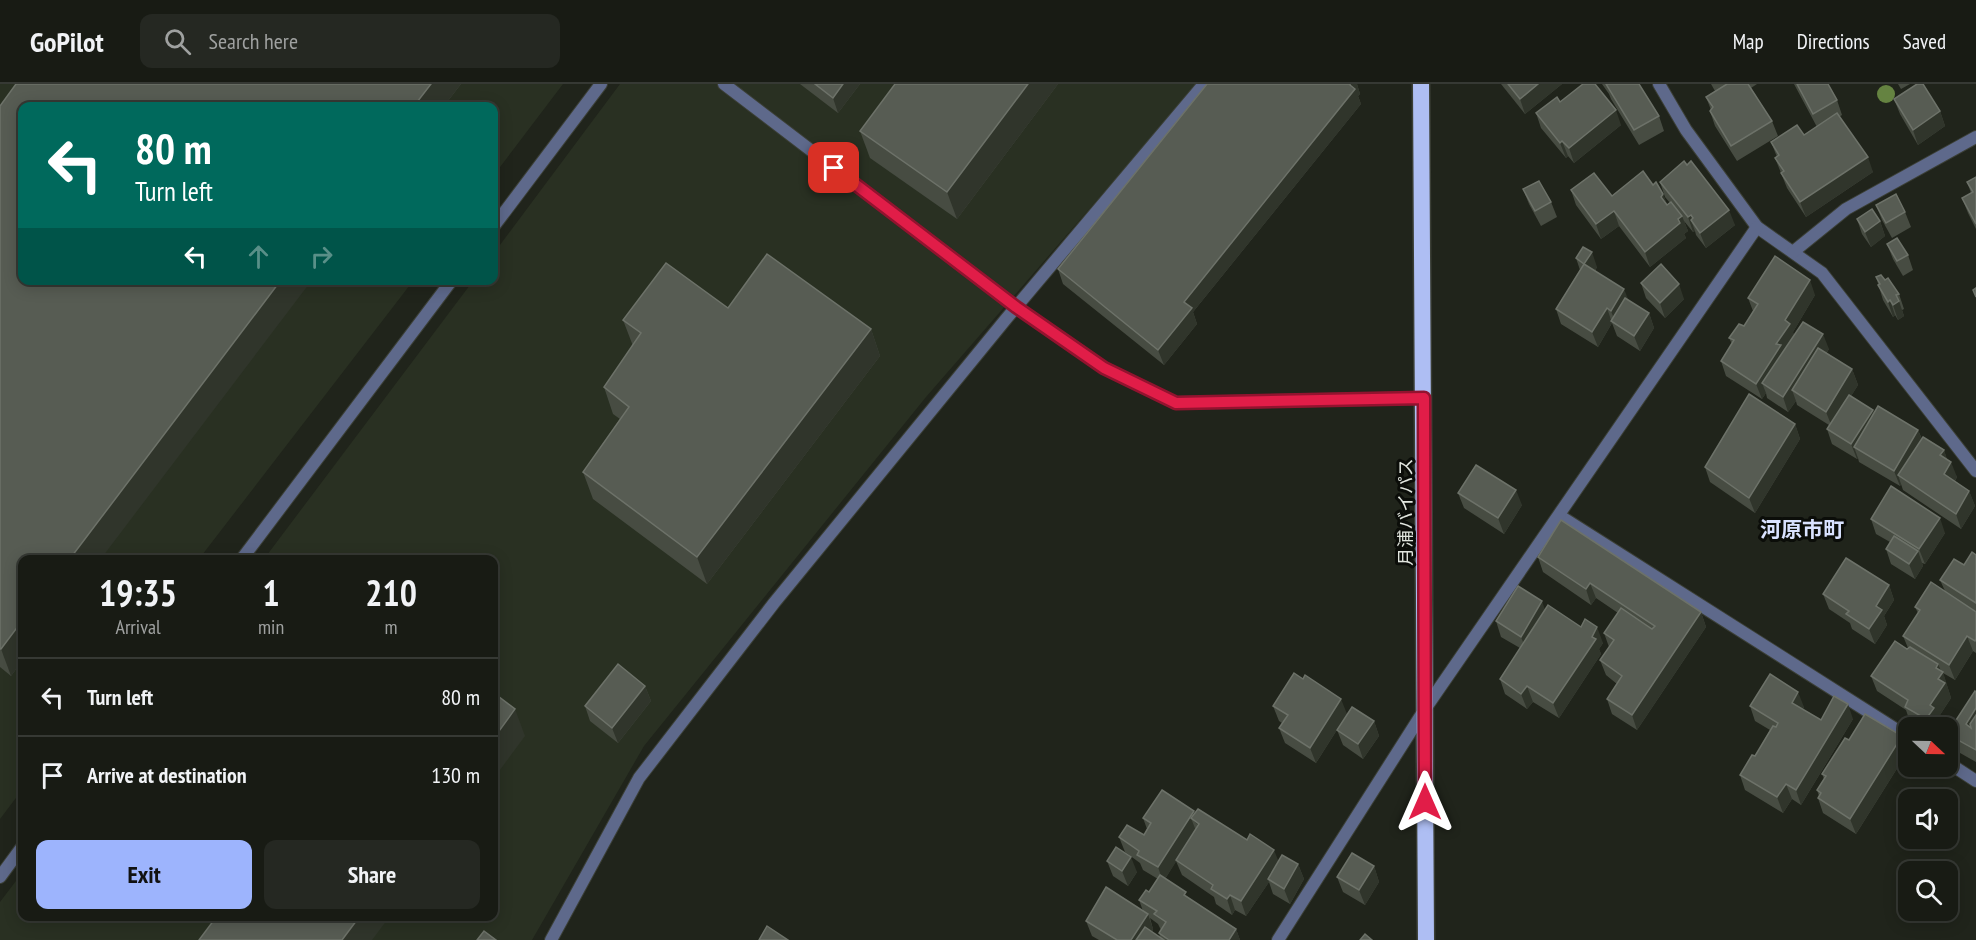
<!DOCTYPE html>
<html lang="en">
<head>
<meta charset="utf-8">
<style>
	body { margin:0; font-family:"PT Sans Narrow","Noto Sans JP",sans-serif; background:#252822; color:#f1f3f6; height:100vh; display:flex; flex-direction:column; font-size:22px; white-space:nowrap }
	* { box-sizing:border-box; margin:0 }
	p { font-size:20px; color:#9fa1a0 }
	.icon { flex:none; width:33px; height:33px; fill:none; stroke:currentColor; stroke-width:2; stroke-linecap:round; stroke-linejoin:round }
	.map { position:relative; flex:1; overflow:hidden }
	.panel { position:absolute; left:18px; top:471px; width:480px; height:366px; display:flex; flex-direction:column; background:#181b14; border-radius:12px; box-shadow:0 3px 15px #0003,0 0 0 2px #363934 }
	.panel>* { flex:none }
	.banner { position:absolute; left:18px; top:18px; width:480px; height:183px; border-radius:12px; box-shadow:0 3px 15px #0003,0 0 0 2px #363934; background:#00695c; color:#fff; overflow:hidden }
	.needle { width:39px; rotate:112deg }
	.fabs { position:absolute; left:1898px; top:633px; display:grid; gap:12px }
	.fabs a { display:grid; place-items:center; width:60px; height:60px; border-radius:12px; background:#181b14; box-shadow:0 3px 15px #0003,0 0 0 2px #363934; font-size:30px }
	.pin { position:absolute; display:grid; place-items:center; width:51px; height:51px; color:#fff; margin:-26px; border-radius:12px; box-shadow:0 3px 9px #0006 }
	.me { position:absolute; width:66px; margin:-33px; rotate:0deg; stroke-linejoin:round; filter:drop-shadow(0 0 4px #0008) }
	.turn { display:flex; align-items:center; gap:21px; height:126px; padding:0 18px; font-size:27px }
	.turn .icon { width:78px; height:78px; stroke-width:2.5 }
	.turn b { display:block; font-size:42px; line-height:51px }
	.lanes { display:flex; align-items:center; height:57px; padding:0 18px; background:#0003; justify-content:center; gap:30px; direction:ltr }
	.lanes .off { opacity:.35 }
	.eta { display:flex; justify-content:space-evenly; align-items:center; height:102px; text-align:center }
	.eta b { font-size:36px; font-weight:600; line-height:42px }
	.button { display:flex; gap:12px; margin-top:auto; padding:12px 18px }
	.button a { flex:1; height:69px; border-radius:12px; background:#9db4fd; color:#111; font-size:24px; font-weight:600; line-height:69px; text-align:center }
	.button a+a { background:#252822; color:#f1f3f6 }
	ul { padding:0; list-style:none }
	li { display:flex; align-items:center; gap:18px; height:78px; padding:0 18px; border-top:2px solid #363934 }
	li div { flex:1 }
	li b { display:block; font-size:22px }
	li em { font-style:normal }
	header { display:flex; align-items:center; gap:36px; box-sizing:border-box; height:84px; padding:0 30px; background:#181b14; border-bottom:2px solid #363934 }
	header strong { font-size:28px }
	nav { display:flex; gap:33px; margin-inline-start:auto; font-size:21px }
	.search { width:420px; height:54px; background:#252822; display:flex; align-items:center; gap:15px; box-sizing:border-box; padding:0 21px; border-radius:12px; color:#9fa1a0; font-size:22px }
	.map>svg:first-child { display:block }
</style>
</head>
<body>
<header>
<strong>GoPilot</strong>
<div class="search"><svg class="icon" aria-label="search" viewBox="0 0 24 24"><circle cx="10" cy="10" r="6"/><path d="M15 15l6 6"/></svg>Search here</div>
<nav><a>Map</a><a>Directions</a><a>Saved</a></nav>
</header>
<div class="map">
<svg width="1976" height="856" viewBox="0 0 1976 856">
	<rect width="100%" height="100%" fill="#20241b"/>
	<g fill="#293022">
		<polygon points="0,0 563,0 494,91 494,22 22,22 22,196 413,197 199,475 22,476 22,706 0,735"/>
		<polygon points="620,0 1198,0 926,313 644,662 532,856 0,856 0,818 22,789 22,832 494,832 494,476 264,475 473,197 494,196 494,169"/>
	</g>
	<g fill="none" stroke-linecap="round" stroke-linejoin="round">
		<defs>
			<g id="minor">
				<polyline points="724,0 1016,223 1104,284 1176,319 1424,314"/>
				<polyline points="1659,0 1686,46 1757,143 1822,189 1976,387"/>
				<polyline points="494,142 601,0"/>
				<polyline points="1793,168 1846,125 1976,53"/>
				<polyline points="1560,432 1908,653"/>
				<polyline points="241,476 452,196"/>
				<polyline points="1947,678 1976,697"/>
				<polyline points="0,793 22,763"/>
				<polyline points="551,856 639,694 774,519 1006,235 1204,0"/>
				<polyline points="1278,856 1425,625 1757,143"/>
			</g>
			<polyline id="trunk" points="1421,0 1426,856"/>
		</defs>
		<use href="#minor" stroke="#3b3f36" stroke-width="14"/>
		<use href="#trunk" stroke="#3b3f36" stroke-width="19"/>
		<use href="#minor" stroke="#5e698b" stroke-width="12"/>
		<use href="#trunk" stroke="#aebef3" stroke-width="16"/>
	</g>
	<circle fill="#658341" cx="1886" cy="10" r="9"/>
	<g fill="#474c42" fill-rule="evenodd">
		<polygon points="461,0 444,22 22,22 22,577 11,592 0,583 0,22"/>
		<polygon points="800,0 860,0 838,29"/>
		<polygon points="1058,0 957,135 870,74 860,47"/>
		<polygon points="1207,0 1357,0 1360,10 1358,12 1361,20 1193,228 1197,240 1164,281 1063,200 1058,185"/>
		<polygon points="1501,0 1562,0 1525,30"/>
		<polygon points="1602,0 1639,0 1659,32 1664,47 1639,61 1611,15 1609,10"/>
		<polygon points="1711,0 1757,0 1751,4 1772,37 1778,52 1737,77 1715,42 1710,27 1711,26 1706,13 1715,7"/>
		<polygon points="1794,0 1828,0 1837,16 1842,31 1839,33 1873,88 1806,133 1787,104 1775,74 1777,73 1771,58 1804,51 1817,43"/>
		<polygon points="1898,0 1910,0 1901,5"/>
		<polygon points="1894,15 1940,27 1945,42 1918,61 1900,30"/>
		<polygon points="1560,18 1621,41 1574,79 1568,72 1566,74 1541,44 1536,29"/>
		<polygon points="1976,93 1976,145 1968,129 1962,114 1971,109 1967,98"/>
		<polygon points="1660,98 1735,141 1706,164 1696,151 1695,147 1693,148 1684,137 1688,147 1684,150 1686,154 1650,183 1619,142 1601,155 1576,121 1571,106 1612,112 1653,101 1663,110 1667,121 1670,119 1665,113"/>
		<polygon points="1523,105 1551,118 1557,133 1541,142 1529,120"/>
		<polygon points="1876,121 1905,128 1911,143 1892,154 1882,136"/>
		<polygon points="1857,135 1880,137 1885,152 1871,163 1862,150"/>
		<polygon points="1887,160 1908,171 1913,186 1903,192 1893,175"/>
		<polygon points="1576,174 1597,183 1595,187 1628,216 1649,229 1654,244 1640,267 1617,252 1612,239 1598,263 1561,240 1556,225 1580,186"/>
		<polygon points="1876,193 1885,196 1899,210 1904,225 1902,226 1904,232 1898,236 1895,231 1893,233 1883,216"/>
		<polygon points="1641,199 1684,215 1665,234 1646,214"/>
		<polygon points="1815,211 1793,248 1794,252 1829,265 1826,270 1852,285 1858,301 1851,312 1873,326 1874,330 1918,346 1922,355 1944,366 1947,376 1957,393 1955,397 1969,407 1975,422 1961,445 1903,406 1901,400 1900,402 1859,378 1858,374 1857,375 1832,360 1827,345 1829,341 1797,321 1796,317 1788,328 1767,314 1766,309 1762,315 1726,292 1721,277 1732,260 1729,254 1744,242 1753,227 1748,214"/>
		<polygon points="728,224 871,245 880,272 707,500 593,415 583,388 620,335 613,330 604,303 633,262 623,236"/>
		<polygon points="1795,340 1800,355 1755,429 1710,398 1705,383"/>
		<polygon points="1458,409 1522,421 1504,450 1464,424"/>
		<polygon points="1871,435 1945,449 1925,480 1922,479 1923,482 1915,495 1891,480 1886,465 1890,458 1876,450"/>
		<polygon points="1976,471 1976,569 1973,567 1955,596 1943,589 1951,614 1938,634 1940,639 1936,644 1920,644 1910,638 1906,626 1877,607 1871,592 1908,564 1903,552 1918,529 1915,523 1945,507 1940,496 1964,481"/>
		<polygon points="1538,473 1701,528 1706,543 1637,646 1612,630 1607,615 1617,600 1606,591 1600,576 1609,563 1604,549 1618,529 1596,514 1591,521 1543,488"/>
		<polygon points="1889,501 1894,516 1884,532 1887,541 1875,560 1852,545 1850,539 1829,525 1823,510"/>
		<polygon points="1545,526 1603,559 1599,565 1601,570 1559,634 1533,618 1527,625 1505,610 1500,595 1520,564 1501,553 1496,537"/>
		<polygon points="645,602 651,617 618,659 590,637 585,622"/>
		<polygon points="1976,608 1976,678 1953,665 1947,650"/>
		<polygon points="1273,622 1347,630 1316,679 1285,659 1279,644 1282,639 1279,637"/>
		<polygon points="1750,622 1804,623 1803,625 1821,636 1853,635 1801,721 1792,715 1783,729 1745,706 1740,691 1755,672 1770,646 1755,637"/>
		<polygon points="1374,637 1379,652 1363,675 1343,661 1337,646"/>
		<polygon points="1849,656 1908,667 1856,750 1823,729 1818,714 1819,712 1817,706 1824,695 1822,690"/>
		<path d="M1195,729L1278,777L1298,780L1304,795L1290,820L1273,810L1269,798L1246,832L1235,826L1232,831L1216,820L1214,813L1182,791L1176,777L1165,795L1188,814L1236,845L1240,856H1099L1092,852L1086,837L1143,827L1139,816L1149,808L1158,795L1143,786L1140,779L1125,768L1119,753L1144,751L1147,745L1143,734ZM1150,834L1158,840L1161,846L1159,849L1160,853L1152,848L1153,845Z"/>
		<polygon points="1107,777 1137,788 1128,802 1113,792"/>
		<polygon points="1374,782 1379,798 1365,821 1343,808 1337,793"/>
	</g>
	<g fill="#30352b">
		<polygon points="431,0 461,0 444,22 414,22"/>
		<polygon points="843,0 860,0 838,29 833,14"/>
		<polygon points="1028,0 1058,0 957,135 947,108"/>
		<polygon points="1350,0 1357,0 1360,10 1358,12 1361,20 1193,228 1197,240 1164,281 1158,266 1184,218"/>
		<polygon points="1538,0 1562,0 1525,30 1520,15"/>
		<polygon points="1616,26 1621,41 1574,79 1569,64"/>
		<polygon points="1940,27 1945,42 1918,61 1913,46"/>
		<polygon points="1562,57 1568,72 1566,74 1560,59"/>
		<polygon points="1868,73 1873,88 1806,133 1800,118"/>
		<polygon points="1663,110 1669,125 1661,113"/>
		<polygon points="1729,126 1735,141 1706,164 1700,149"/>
		<polygon points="1614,127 1619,142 1601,155 1596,140"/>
		<polygon points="1691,131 1695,141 1691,136 1695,147 1693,148 1688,133"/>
		<polygon points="1682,132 1688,147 1684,150 1686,154 1650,183 1645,168"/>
		<polygon points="1880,137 1885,152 1871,163 1865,148"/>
		<polygon points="1592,168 1597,183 1589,195 1584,180"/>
		<polygon points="281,196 312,196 100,476 69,476"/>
		<polygon points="1810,196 1815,211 1793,248 1795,255 1762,299 1766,309 1762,315 1756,300 1785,236"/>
		<polygon points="1679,200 1684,215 1665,234 1660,219"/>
		<polygon points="1624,205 1630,220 1616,240 1611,227"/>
		<polygon points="1890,216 1895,231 1893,233 1888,218"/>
		<polygon points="1899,217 1904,232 1898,236 1893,221"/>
		<polygon points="1607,224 1612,239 1598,263 1592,248"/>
		<polygon points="1649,229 1654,244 1640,267 1634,252"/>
		<polygon points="871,245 880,272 707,500 697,473"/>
		<polygon points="1823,250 1829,265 1799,311 1792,306 1796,317 1788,328 1783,313"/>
		<polygon points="1852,285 1858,301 1832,343 1826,328"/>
		<polygon points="1873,326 1878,341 1854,363 1858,374 1857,375 1851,360"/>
		<polygon points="1795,340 1800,355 1755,429 1749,414"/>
		<polygon points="1918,346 1924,361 1898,391 1901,400 1900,402 1894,387"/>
		<polygon points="1944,366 1949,381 1940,371"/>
		<polygon points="1951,378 1957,393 1950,405 1944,390"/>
		<polygon points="1516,406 1522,421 1504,450 1498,434"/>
		<polygon points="1969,407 1975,422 1961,445 1956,430"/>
		<polygon points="1940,434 1945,449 1925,480 1919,465"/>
		<polygon points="1918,467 1923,482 1915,495 1909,480"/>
		<polygon points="1590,499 1596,514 1591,521 1586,505"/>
		<polygon points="1889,501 1894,516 1884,532 1887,541 1875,560 1869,545 1876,522"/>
		<polygon points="1542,517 1547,532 1527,568 1521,553"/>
		<polygon points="1701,528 1706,543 1637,646 1632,631"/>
		<polygon points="22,537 22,577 11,592 1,565"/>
		<polygon points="1597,543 1603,559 1599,565 1601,570 1559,634 1553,619"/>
		<polygon points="1967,552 1973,567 1955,596 1949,581"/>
		<polygon points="1938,580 1942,589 1943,588 1951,614 1938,634 1940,639 1936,644 1929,644 1926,635 1938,595 1936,584"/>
		<polygon points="645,602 651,617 618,659 612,644"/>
		<polygon points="1527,602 1533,618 1527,625 1521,610"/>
		<polygon points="1798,608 1804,623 1798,634 1792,619"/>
		<polygon points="1341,615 1347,630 1316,679 1310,664"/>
		<polygon points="1848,620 1853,635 1801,721 1796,706"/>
		<polygon points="1976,624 1976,648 1966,640"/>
		<polygon points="515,625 525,652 494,694 494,654"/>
		<polygon points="1374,637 1379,652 1363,675 1358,660"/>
		<polygon points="1902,652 1908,667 1856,750 1850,735"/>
		<polygon points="1786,700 1792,715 1783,729 1777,713"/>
		<polygon points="1194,727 1199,742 1191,734 1196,747 1163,798 1158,783"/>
		<polygon points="1274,766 1280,781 1268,795 1269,798 1246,832 1241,817"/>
		<polygon points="1131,773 1137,788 1128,802 1122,787"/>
		<polygon points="1298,780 1304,795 1290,820 1284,805"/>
		<polygon points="1374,782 1379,798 1365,821 1359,806"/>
		<polygon points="1230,811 1235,826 1232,831 1227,815"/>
		<polygon points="1148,830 1153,845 1147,856 1131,856"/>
		<polygon points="360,832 390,832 372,856 342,856"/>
		<polygon points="1236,845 1240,856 1229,856"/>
	</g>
	<g fill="#575c53" stroke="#6d7269" stroke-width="1.5">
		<polygon points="16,0 431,0 414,22 22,22 22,196 281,196 69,476 22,476 22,537 1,565 0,565 0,22"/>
		<polygon points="815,0 843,0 833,14"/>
		<polygon points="895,0 1028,0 947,108 860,47"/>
		<polygon points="1207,0 1350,0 1350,1 1355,5 1184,218 1192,224 1158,266 1058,185"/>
		<polygon points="1508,0 1538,0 1520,15"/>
		<polygon points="1583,0 1595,0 1616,26 1569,64 1562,57 1560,59 1536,29 1557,13 1560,18"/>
		<polygon points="1606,0 1639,0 1659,32 1634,46"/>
		<polygon points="1727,0 1748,0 1772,37 1731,62 1710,27 1713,23 1706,13"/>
		<polygon points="1797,0 1828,0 1837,16 1813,30"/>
		<polygon points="1917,0 1923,0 1940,27 1913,46 1894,15"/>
		<polygon points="1837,29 1868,73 1800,118 1781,89 1784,87 1775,74 1779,71 1771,58 1797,41 1804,51"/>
		<polygon points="1684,77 1687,81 1691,77 1729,126 1700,149 1691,136 1693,134 1691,131 1688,133 1660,98"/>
		<polygon points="1643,87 1653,101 1656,98 1663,110 1661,113 1667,121 1671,118 1682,132 1678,135 1680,139 1645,168 1614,127 1596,140 1571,106 1594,89 1612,112"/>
		<polygon points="1976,93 1976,140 1962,114 1973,108 1967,98"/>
		<polygon points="1539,97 1551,118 1535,127 1523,105"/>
		<polygon points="1896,110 1905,128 1886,139 1876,121"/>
		<polygon points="1872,125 1880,137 1865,148 1857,135"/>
		<polygon points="1897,154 1908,171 1897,177 1887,160"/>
		<polygon points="1583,163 1592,168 1584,180 1576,174"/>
		<polygon points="767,170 871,245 697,473 583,388 629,323 604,303 641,249 623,236 666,179 728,224"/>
		<polygon points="1775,172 1810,196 1785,236 1790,240 1776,260 1781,261 1756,300 1721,277 1734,256 1729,254 1739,240 1744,242 1758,220 1748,214"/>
		<polygon points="1584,180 1624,205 1611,227 1607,224 1592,248 1556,225"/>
		<polygon points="1661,180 1679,200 1660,219 1641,199"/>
		<polygon points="1881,191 1885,196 1888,194 1899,210 1896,211 1899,217 1893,221 1890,216 1888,218 1878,201 1880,200 1876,193"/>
		<polygon points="1976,204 1976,213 1973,206"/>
		<polygon points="1625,214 1649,229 1634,252 1611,237"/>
		<polygon points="1803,238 1823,250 1783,313 1762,299"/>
		<polygon points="1818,264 1852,285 1826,328 1792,306"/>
		<polygon points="1749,310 1795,340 1749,414 1705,383"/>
		<polygon points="1849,311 1873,326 1851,360 1827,345"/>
		<polygon points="1878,322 1918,346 1894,387 1854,363"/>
		<polygon points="1923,353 1944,366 1940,371 1951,378 1944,390 1969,407 1956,430 1898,391"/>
		<polygon points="1476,381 1516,406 1498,434 1458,409"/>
		<polygon points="1891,402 1940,434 1919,465 1871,435"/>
		<polygon points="1561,436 1701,528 1632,631 1607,615 1622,592 1600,576 1614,556 1604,549 1621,524 1652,545 1655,542 1590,499 1586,505 1538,473"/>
		<polygon points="1894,452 1918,467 1909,480 1886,465"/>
		<polygon points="1972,468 1976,471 1976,519 1940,496 1954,475 1964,481"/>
		<polygon points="1846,474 1889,501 1876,522 1882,526 1869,545 1846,530 1849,527 1823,510"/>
		<polygon points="1931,498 1976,528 1976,555 1975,557 1967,552 1949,581 1903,552 1920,526 1915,523"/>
		<polygon points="1518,502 1542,517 1521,553 1496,537"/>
		<polygon points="1548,521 1581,543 1585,535 1597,543 1592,553 1596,555 1553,619 1527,602 1521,610 1500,595"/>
		<polygon points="1895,557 1907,565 1910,563 1938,580 1936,584 1943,588 1938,595 1945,599 1930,621 1934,624 1926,635 1905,623 1908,616 1871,592"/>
		<polygon points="618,580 645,602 612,644 585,622"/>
		<polygon points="1294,589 1303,595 1305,591 1341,615 1310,664 1279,644 1288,631 1273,622"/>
		<polygon points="1770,590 1798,608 1792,619 1821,636 1834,612 1848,620 1796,706 1786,700 1777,713 1740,691 1752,671 1755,672 1773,642 1776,643 1778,639 1750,622"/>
		<polygon points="1975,607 1976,608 1976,624 1966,640 1971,644 1970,640 1976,631 1976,666 1947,650"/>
		<polygon points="494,609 515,625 494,654"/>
		<polygon points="1352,623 1374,637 1358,660 1337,646"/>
		<polygon points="1865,630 1902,652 1850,735 1818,714 1821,709 1817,706 1826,692 1822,690 1845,654 1849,656"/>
		<polygon points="1162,706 1194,727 1158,783 1137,771 1139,767 1119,753 1127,741 1144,751 1151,739 1143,734"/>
		<polygon points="1198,725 1247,756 1250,750 1274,766 1241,817 1230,811 1227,815 1211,805 1213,801 1176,776 1199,740 1191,734"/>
		<polygon points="1116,763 1131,773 1122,787 1107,777"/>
		<polygon points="1352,769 1374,782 1359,806 1337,793"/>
		<polygon points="1282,771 1298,780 1284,805 1268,795"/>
		<polygon points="1160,791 1186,808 1184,811 1236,845 1229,856 1169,856 1159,849 1166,838 1154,830 1157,827 1139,816 1146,806 1149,808"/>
		<polygon points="1106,803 1148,830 1131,856 1117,856 1086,837"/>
		<polygon points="217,832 360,832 342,856 199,856"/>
		<polygon points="767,842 788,856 759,856"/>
		<polygon points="1145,843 1164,856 1136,856"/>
		<polygon points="484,847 496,856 477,856"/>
		<polygon points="1365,850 1372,856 1360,856"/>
	</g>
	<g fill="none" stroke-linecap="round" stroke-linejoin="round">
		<defs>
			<polyline id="route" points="834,84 1016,223 1104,284 1176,319 1424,314 1425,718"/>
		</defs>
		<use href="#route" stroke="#92132f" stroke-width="15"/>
		<use href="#route" stroke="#e11d48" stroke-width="10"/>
	</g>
	<g text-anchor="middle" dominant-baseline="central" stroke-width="6" stroke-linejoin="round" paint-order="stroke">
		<g font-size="18" fill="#e2e6df" stroke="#0b0d09">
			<text transform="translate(1405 428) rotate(-90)">月浦バイパス</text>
		</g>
		<g font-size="21" font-weight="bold" fill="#d9e2ff" stroke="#0b0d09">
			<text x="1802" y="445">河原市町</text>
		</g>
	</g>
</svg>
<div class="fabs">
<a><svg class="needle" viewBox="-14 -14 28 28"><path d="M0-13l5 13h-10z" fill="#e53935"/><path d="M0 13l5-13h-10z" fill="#9fa1a0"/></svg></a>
<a><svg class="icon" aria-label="sound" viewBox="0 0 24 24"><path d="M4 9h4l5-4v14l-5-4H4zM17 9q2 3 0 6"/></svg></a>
<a><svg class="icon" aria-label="search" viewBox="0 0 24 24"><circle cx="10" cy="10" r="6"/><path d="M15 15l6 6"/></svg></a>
</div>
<div class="pin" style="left:834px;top:84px;background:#d93025"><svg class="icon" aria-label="arrive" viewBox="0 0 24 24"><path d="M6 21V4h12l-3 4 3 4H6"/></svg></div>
<svg class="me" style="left:1425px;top:718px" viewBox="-20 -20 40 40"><path d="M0-17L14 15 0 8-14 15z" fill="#e11d48" stroke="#fff" stroke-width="4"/></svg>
<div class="banner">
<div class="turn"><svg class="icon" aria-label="left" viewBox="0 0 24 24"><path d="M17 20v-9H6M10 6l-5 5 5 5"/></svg><div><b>80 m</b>Turn left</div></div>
<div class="lanes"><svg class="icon" aria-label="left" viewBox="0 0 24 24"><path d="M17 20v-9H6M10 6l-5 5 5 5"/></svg><svg class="icon off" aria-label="ahead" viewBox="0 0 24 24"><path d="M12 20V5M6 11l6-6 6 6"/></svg><svg class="icon off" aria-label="right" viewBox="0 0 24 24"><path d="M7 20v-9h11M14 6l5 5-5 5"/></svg></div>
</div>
<section class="panel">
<div class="eta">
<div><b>19:35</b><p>Arrival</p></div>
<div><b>1</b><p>min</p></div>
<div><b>210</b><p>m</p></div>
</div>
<ul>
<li><svg class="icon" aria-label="left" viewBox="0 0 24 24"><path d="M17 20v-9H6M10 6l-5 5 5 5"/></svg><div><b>Turn left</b></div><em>80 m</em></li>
<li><svg class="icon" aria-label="arrive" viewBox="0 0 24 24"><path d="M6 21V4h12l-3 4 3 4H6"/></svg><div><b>Arrive at destination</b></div><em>130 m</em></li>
</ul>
<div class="button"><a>Exit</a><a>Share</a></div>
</section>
</div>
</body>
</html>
